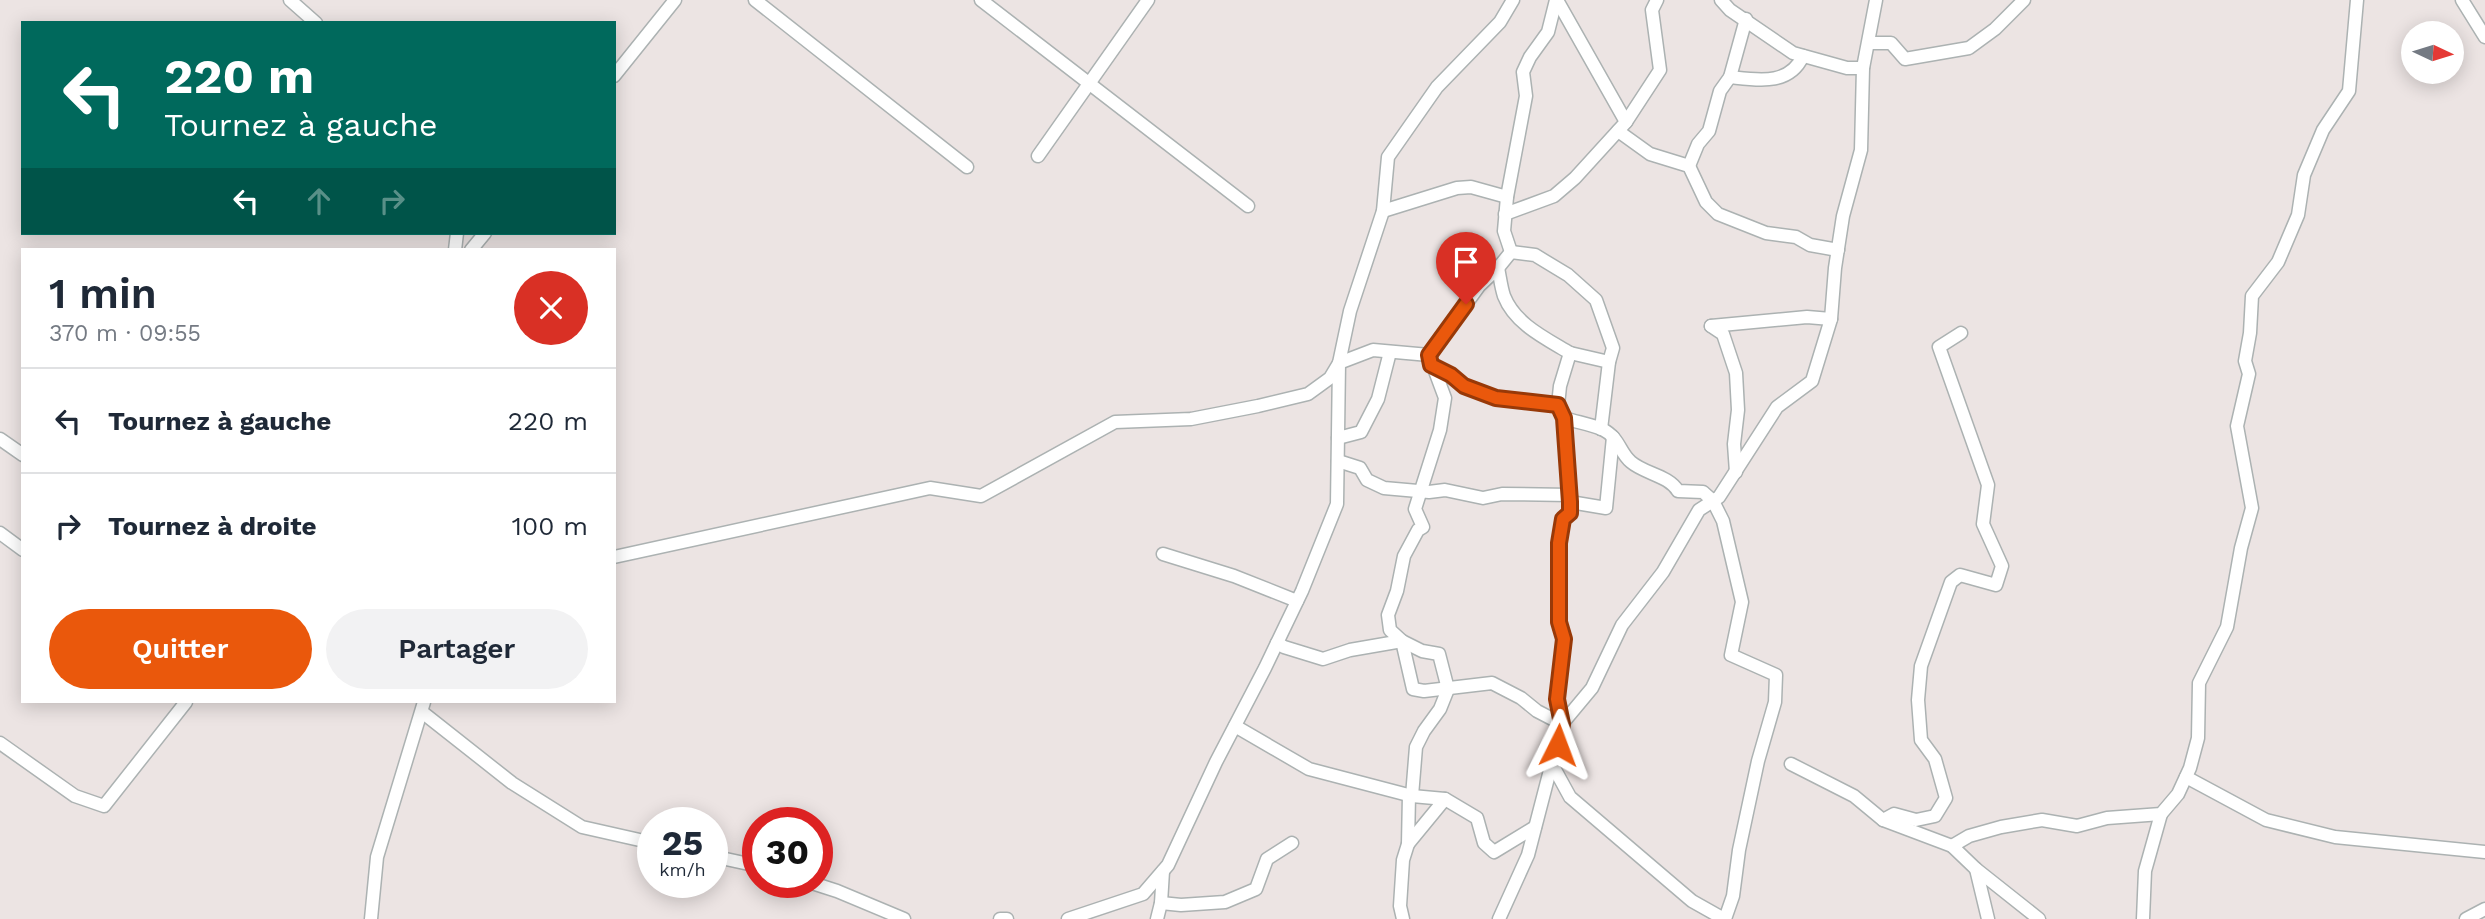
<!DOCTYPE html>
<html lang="fr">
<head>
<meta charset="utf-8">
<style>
	body { margin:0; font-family:"Work Sans",sans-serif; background:#f2f2f3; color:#1f2937; height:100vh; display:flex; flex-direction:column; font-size:26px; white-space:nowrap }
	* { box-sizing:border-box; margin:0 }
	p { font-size:23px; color:#747a83 }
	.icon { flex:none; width:38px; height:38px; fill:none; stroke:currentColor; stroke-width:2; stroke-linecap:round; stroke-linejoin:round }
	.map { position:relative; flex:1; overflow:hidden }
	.drawer { position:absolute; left:21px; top:248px; width:595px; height:455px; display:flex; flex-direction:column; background:#fff; border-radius:0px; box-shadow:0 4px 18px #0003 }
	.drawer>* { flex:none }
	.top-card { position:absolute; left:21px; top:21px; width:595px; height:214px; border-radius:0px; box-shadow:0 4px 18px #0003; background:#00695c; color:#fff; overflow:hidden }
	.needle { width:46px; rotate:94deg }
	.buttons { position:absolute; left:2401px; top:21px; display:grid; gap:14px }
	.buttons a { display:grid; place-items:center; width:63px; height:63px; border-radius:50%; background:#fff; box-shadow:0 4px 18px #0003; font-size:35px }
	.speed { position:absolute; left:637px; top:807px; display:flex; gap:14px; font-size:35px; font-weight:700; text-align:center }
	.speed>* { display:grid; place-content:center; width:91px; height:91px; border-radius:50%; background:#fff; box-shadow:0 4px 18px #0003; line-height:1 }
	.speed small { font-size:18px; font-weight:400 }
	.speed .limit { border:10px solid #d22; background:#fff; color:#111 }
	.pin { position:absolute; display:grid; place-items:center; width:60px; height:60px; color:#fff; margin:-72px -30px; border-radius:50% 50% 50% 0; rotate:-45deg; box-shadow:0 0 7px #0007 }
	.pin .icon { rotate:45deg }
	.me { position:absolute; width:77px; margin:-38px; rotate:3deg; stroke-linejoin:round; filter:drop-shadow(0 0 5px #0008) }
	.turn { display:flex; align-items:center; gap:24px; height:147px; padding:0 28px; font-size:32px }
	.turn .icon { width:91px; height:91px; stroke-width:2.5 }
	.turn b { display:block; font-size:49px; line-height:60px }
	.lanes { display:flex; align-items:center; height:66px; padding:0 28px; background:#0003; justify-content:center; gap:35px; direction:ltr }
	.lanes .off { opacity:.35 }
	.round { display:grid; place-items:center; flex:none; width:74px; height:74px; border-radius:37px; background:#f2f2f3 }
	.head { display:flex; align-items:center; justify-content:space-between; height:119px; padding:0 28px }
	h1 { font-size:42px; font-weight:600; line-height:52px }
	.action { display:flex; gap:14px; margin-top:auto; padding:14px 28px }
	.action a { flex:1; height:80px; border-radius:42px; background:#ea580c; color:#fff; font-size:28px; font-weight:600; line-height:80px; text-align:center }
	.action a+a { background:#f2f2f3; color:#1f2937 }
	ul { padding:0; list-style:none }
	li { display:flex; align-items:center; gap:21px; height:105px; padding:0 28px; border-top:2px solid #e0e1e3 }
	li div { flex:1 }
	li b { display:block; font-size:26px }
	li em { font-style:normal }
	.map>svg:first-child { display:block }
</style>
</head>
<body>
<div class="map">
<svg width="2485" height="919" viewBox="0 0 2485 919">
	<rect width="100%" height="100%" fill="#ece4e3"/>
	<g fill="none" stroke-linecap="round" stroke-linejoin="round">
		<defs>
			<g id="minor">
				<polyline points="290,0 316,23"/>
				<polyline points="755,0 967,167"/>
				<polyline points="981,0 1248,206"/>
				<polyline points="1721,0 1730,10 1793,53 1847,68 1863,68"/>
				<polyline points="2462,0 2485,37"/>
				<polyline points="1869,43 1891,43 1905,59 1969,48 1995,29 2024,0"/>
				<polyline points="614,76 675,0"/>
				<path d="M1730,77C1758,80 1789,86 1803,56"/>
				<polyline points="1626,122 1660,70 1652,10 1657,0"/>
				<polyline points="1618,131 1650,154 1689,166 1706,202 1718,214 1766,233 1796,237 1810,245 1838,250"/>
				<polyline points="1038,156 1148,0"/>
				<polyline points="1689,166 1698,144 1709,131 1720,91 1730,77 1746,19"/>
				<polyline points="1383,211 1457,188 1471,187 1507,197"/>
				<polyline points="1505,214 1554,196 1575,178 1626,122 1557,0"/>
				<polyline points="455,250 457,233"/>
				<polyline points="471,250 485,233"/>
				<polyline points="1511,252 1504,231 1507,197 1526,96 1523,72 1530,57 1548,32 1556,0"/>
				<polyline points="1511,252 1535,255 1568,275 1596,300 1613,348 1609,362 1601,429"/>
				<polyline points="1711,326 1723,334 1736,373 1738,410 1734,444 1736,472"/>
				<polyline points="1711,326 1807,317 1831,319"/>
				<polyline points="1570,353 1609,362"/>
				<path d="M1429,355L1445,398L1440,430L1415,509L1423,527L1418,530L1404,556L1397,591L1388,615L1390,630L1402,641L1413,689L1424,691L1492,683L1521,698L1537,711L1562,724L1557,699L1564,639L1559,623L1558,584L1559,543L1563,519L1570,513L1564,418L1558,405L1560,386L1570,353C1545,338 1515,324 1504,296C1501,287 1500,277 1498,268"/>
				<polyline points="1431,365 1451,375 1464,386 1496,398 1558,405"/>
				<path d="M1564,418C1576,422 1590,424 1602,429C1620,438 1619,452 1631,462C1645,474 1668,475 1678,491L1703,492L1713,501L1723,521L1742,602L1731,655L1776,675L1775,702L1758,761L1739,850L1733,896L1725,919"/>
				<polyline points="1338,438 1361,432 1378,399 1390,352"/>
				<polyline points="0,439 23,455"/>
				<polyline points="1338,461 1360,468 1367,480 1384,488 1429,492 1445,490 1483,498 1502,494 1570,495"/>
				<polyline points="1570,502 1606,508 1613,437"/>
				<polyline points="0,533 23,550"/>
				<polyline points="1163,554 1234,576 1297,601"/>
				<polyline points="614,557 930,488 981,496 1115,422 1191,419 1258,406 1308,394 1330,378 1339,363 1373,350 1429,355 1479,286 1498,268 1511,252"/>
				<polyline points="1277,643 1284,647 1323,659 1350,650 1402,641 1422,651 1439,654 1448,689 1440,709 1424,731 1416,747 1412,796"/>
				<polyline points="422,712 512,783 582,827 653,843"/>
				<polyline points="1235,726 1309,769 1412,796 1445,799 1477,818 1484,843 1494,852 1535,827"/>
				<polyline points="0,743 75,796 104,806 186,702"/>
				<polyline points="1791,764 1854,796 1883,820 1952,846"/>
				<polyline points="1553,766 1570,797 1692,901 1724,919"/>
				<polyline points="2186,777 2266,820 2335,837 2485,852"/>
				<polyline points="1883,820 1894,814 1916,820 1935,816 1946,798 1935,759 1921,740 1918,700 1921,666 1951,582 1960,575 1996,585 2002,566 1983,524 1988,485 1939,347 1961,333"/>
				<polyline points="1408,844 1445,799"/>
				<polyline points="712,856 758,866"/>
				<polyline points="1976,869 1988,919"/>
				<polyline points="809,882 837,891 904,919"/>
				<polyline points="1161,903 1181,905 1225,902 1256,889 1267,859 1292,843"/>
				<polyline points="371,919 377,857 424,702"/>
				<polyline points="1000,919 1007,919"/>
				<polyline points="1068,919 1143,894 1168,865 1216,762 1265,668 1302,591 1337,504 1339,363 1350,311 1383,211 1388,157 1437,87 1500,22 1513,0"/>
				<polyline points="1157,919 1161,903 1163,871"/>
				<polyline points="1403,919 1400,906 1403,860 1408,844 1409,795"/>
				<polyline points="1499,919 1528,855 1562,724 1592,688 1622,625 1663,572 1699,510 1719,497 1777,407 1812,381 1831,319 1835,268 1843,216 1861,150 1863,68 1876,0"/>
				<polyline points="2039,919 1976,869 1952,846 1969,836 2001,827 2042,820 2077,826 2107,818 2161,814 2178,794 2190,768 2198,738 2199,683 2227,627 2241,548 2252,508 2237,426 2249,374 2245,361 2250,333 2252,296 2278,262 2298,215 2304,175 2323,130 2349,91 2357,0"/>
				<polyline points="2143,919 2145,871 2161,814"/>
				<polyline points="2466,919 2485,909"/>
			</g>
		</defs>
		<use href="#minor" stroke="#acb2b2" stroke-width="15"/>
		<use href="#minor" stroke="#fff" stroke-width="12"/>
	</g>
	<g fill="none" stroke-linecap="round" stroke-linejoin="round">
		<defs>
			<polyline id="route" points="1466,304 1429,355 1431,365 1451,375 1464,386 1496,398 1558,405 1564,418 1570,502 1570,513 1563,519 1559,543 1559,622 1564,639 1557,699 1562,724 1558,745"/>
		</defs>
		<use href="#route" stroke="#983908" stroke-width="18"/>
		<use href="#route" stroke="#ea580c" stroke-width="12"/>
	</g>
</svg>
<div class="buttons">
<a><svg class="needle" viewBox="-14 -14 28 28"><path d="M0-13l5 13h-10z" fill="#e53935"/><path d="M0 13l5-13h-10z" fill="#747a83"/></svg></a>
</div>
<div class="speed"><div>25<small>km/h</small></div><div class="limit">30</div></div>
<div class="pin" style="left:1466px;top:304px;background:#d93025"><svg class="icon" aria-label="arrive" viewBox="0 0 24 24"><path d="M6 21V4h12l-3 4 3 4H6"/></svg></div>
<svg class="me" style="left:1558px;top:745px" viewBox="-20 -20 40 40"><path d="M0-17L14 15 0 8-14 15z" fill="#ea580c" stroke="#fff" stroke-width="4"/></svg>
<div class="top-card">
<div class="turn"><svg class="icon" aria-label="left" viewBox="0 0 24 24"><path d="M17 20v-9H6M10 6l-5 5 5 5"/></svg><div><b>220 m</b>Tournez à gauche</div></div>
<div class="lanes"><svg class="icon" aria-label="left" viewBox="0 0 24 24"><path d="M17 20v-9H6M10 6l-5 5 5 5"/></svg><svg class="icon off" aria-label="ahead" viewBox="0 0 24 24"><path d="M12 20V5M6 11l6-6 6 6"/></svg><svg class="icon off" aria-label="right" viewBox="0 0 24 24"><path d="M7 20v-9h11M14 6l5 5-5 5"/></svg></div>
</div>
<section class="drawer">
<div class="head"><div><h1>1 min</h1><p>370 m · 09:55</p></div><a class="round" style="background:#d93025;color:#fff"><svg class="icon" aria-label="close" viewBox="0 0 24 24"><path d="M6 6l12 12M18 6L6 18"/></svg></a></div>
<ul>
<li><svg class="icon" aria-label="left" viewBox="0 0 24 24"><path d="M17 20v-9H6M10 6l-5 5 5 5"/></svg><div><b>Tournez à gauche</b></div><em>220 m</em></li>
<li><svg class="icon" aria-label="right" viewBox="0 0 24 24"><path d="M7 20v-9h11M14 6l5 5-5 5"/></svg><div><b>Tournez à droite</b></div><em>100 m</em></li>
</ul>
<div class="action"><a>Quitter</a><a>Partager</a></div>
</section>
</div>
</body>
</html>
